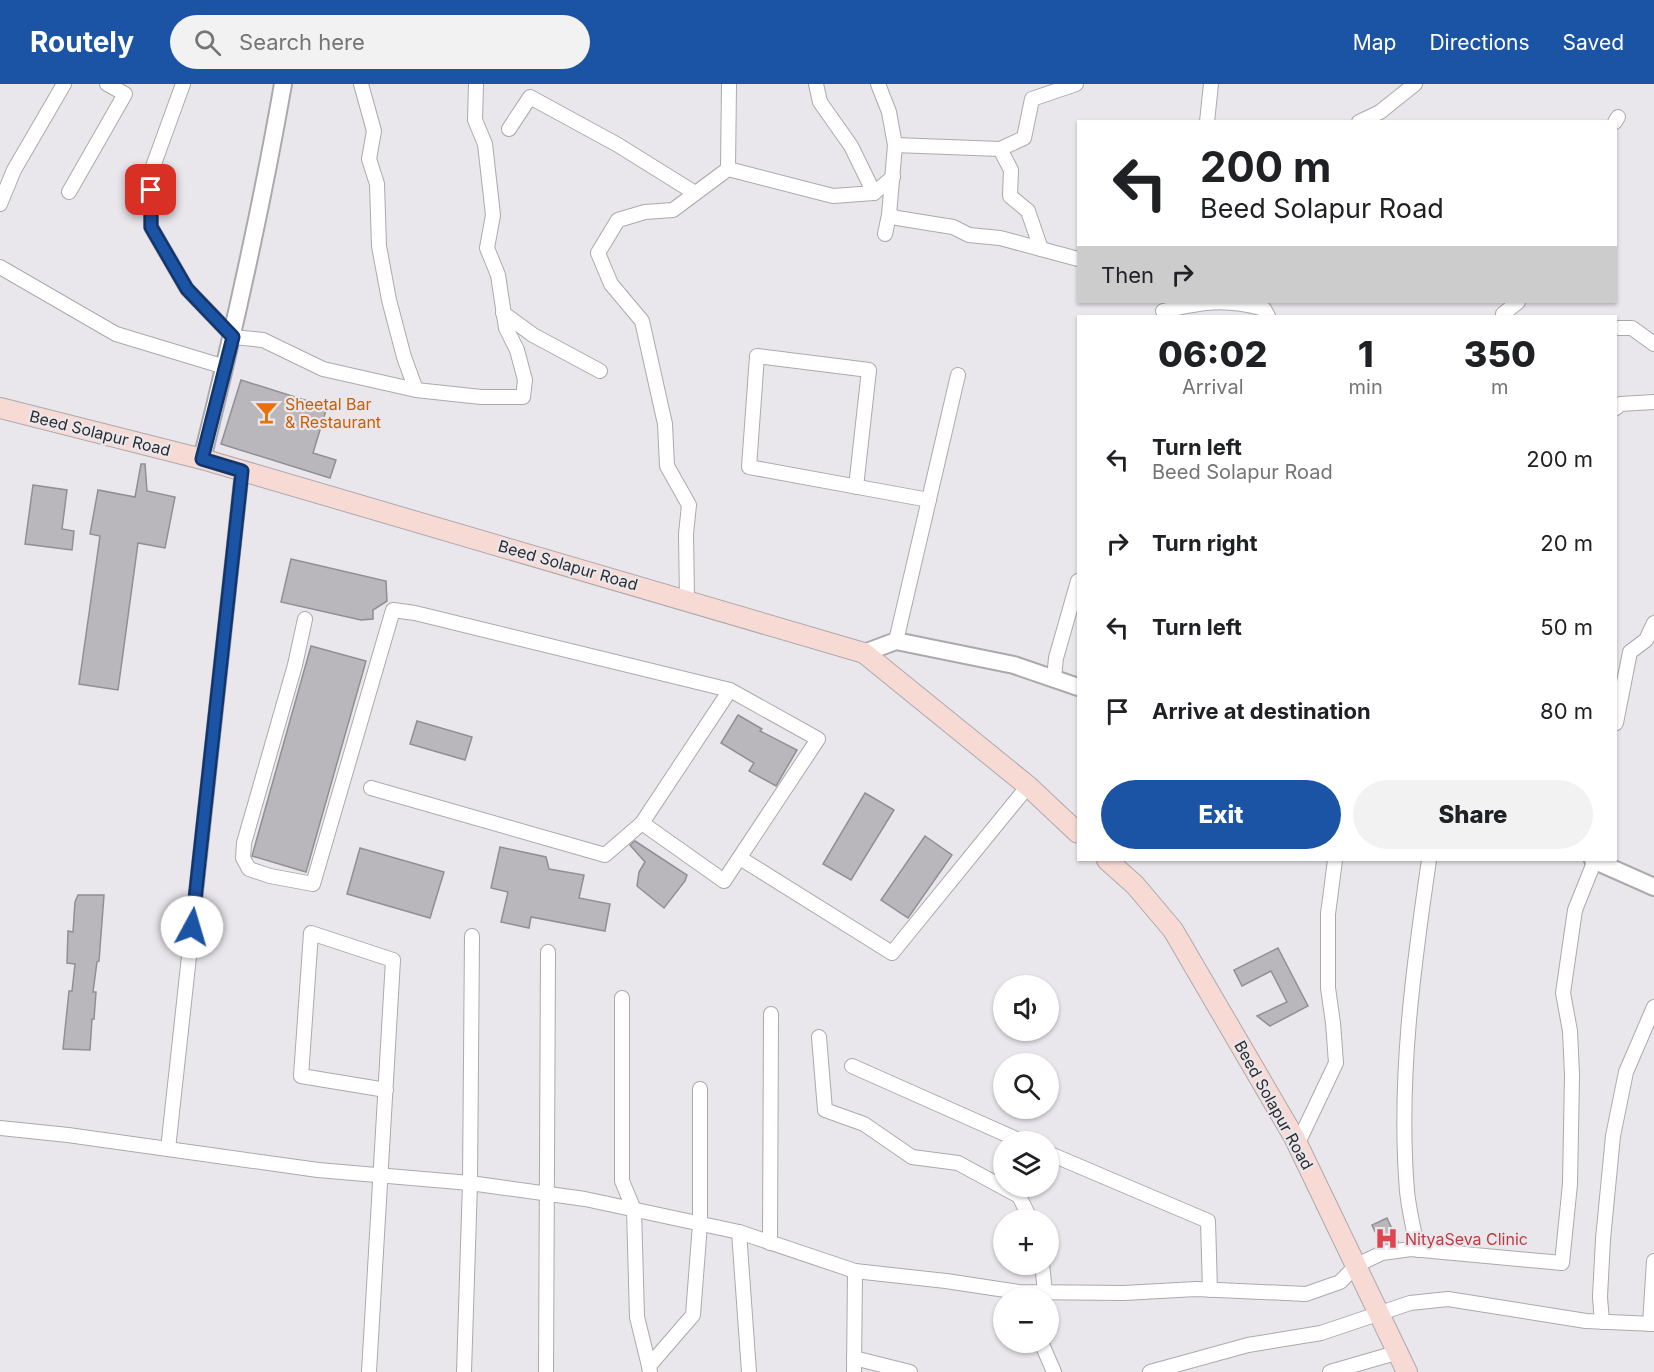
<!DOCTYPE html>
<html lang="en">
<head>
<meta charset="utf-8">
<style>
	body { margin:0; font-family:Inter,sans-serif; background:#f2f2f2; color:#202124; height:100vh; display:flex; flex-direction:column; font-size:22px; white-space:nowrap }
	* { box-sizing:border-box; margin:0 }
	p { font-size:20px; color:#757577 }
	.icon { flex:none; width:33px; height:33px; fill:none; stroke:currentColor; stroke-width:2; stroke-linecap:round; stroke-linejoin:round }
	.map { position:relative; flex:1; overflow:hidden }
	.panel { position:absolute; left:1077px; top:231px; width:540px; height:546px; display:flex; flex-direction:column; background:#fff; border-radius:0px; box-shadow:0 2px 4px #0004 }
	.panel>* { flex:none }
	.banner { position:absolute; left:1077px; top:36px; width:540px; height:183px; border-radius:0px; box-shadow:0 2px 4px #0004; background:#fff; color:#202124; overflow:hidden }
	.buttons { position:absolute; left:993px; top:891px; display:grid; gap:12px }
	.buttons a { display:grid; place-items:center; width:66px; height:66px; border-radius:50%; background:#fff; box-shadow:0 2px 4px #0004; font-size:30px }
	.pin { position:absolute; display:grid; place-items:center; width:51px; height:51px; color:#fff; margin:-26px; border-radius:12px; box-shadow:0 3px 9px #0006 }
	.me { position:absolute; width:66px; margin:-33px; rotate:6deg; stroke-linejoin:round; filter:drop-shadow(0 0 4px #0008) }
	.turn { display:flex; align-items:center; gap:21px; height:126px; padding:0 24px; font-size:27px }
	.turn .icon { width:78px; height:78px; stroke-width:2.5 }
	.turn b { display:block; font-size:42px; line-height:51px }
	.then { display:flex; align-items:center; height:57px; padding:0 24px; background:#0003; gap:12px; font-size:22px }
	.eta { display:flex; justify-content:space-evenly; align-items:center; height:102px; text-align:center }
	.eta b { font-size:36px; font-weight:800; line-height:42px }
	.action { display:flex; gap:12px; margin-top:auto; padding:12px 24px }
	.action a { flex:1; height:69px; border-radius:36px; background:#1b53a5; color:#fff; font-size:24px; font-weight:800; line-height:69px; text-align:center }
	.action a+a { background:#f2f2f2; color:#202124 }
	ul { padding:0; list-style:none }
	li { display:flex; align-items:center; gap:18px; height:84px; padding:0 24px }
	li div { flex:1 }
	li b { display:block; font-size:22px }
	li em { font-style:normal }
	header { display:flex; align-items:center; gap:36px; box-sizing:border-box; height:84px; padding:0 30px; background:#1b53a5; color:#fff }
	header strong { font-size:28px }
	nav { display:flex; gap:33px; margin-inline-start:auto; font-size:21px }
	.search { width:420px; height:54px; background:#f2f2f2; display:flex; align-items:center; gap:15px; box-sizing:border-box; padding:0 21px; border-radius:33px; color:#757577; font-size:22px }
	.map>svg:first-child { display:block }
</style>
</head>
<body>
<header>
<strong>Routely</strong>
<div class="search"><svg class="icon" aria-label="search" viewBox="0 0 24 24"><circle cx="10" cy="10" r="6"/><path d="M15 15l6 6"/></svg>Search here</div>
<nav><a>Map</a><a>Directions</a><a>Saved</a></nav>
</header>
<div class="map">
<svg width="1654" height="1288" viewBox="0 0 1654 1288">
	<rect width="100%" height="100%" fill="#eae7ec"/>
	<g fill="#bab7bc" stroke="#918f93" stroke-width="1.5">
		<polygon points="241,296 327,323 313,369 336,376 330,394 221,360"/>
		<polygon points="141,380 145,380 147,407 175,413 165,464 138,459 118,606 79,600 100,452 90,450 98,406 135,413"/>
		<polygon points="33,401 67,406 62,445 74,447 72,466 25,460"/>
		<polygon points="291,475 386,497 387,517 373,526 373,535 361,536 281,518"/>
		<polygon points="311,562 366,577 306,788 252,772"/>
		<polygon points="738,631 762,645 760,647 797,666 776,702 749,687 754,679 721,659"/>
		<polygon points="417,637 472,653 465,676 410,660"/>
		<polygon points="865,709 894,726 851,796 823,780"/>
		<polygon points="925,752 952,771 908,834 881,816"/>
		<polygon points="635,757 687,791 685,797 664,824 637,802 639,788 645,778 630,761"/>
		<polygon points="500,763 546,773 549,785 584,791 579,814 610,820 605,847 531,833 529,844 501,838 508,808 491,804"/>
		<polygon points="360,764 444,788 430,834 347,810"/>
		<polygon points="78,811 104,811 99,877 97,878 93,908 96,908 94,935 92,935 90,966 63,965 69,907 72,907 75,880 67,879 68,847 73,848 75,818"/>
		<polygon points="1278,864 1308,922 1270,942 1257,932 1287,918 1271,887 1242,902 1234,886"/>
		<polygon points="1387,1134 1398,1158 1381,1160 1372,1141"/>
	</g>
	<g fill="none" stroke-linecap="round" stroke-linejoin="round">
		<defs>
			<g id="minor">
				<polyline points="183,0 151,88 151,143 187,205 233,253 263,256 323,285 416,306 481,313 523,313 525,296 517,266 506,244 498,191 487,164 493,131 485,60 475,36 476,0"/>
				<polyline points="361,0 374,47 369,75 377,100 379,162 389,216 404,273 416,306"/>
				<polyline points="816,0 820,18 851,62 874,109"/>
				<polyline points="878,0 889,28 895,61 889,131"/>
				<polyline points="1207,38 1211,0"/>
				<polyline points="1359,38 1380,28 1415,0"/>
				<polyline points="1615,38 1618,33"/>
				<polyline points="509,45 530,13 618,61 695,109"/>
				<polyline points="895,61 1000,65 1011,86 1010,112 1028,127 1041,165"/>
				<polyline points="1000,65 1024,54 1032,15 1076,0"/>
				<polyline points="728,85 833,112 874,109 893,93"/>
				<polyline points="69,108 125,10 107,0"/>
				<polyline points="0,120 14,86 64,0"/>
				<polyline points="885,150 889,131 897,134 953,143 969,151 1000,154 1078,175"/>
				<polyline points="0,183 116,250 225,283"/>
				<path d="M1163,227C1203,218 1224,214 1264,225L1268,232"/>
				<polyline points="503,229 533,251 600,287"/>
				<polyline points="1503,232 1503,230 1518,218"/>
				<polyline points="1616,244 1632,244 1654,260"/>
				<polyline points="1616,324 1620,320 1654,318"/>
				<polyline points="856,403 869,286 757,272 749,383 929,416"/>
				<polyline points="687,516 686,450 689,421 667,382 665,340 642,237 611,200 598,169 618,136 645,128 673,126 728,85 729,0"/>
				<polyline points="305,535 295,581 244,759 243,774 249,785 270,792 313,800 393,526 415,529 730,606"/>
				<polyline points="896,557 958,291"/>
				<polyline points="1054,594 1056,574 1078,497"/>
				<polygon points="730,606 818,655 724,797 642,739"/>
				<polyline points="1616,639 1630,568 1646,556 1654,539"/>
				<polyline points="371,704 605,771 642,739"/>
				<polyline points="740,774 892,869 1028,702"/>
				<polyline points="622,914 622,1097 634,1126 637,1233 649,1282"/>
				<polyline points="819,953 825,1026 864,1040 912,1073 958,1079 1019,1112 1031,1136"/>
				<polyline points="852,982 1023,1058"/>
				<polyline points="0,1044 68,1051 318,1086 470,1099 585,1115 739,1148 855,1187 946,1197 1019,1208 1124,1209 1196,1205 1306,1210 1340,1198 1357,1181 1382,1169 1411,1165 1562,1179 1570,1100 1572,991 1570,947 1563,909 1575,826 1595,776"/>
				<polyline points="1298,1059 1336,979 1333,939 1328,904 1328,830 1335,776"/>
				<polyline points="168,1065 242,387"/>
				<polyline points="1048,1069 1208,1137 1210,1206"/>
				<polyline points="739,1148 749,1288"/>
				<polyline points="770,1159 771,930"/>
				<path d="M1418,1166C1414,1147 1409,1127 1407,1107C1398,996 1413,885 1429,776"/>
				<polyline points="1042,1180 1045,1208"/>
				<polyline points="1602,1238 1600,1213 1603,1155 1613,1052 1626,988 1654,923"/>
				<polyline points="1650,1240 1654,1177"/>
				<polyline points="1041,1258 1054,1288"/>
				<polyline points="854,1274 910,1288"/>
				<polyline points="369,1288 393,876 311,849 301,992 386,1006"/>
				<polyline points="464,1288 470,1099 472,852"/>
				<polyline points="546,1288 548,868"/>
				<polyline points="650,1288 649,1282 693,1231 700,1140 700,1005"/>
				<polyline points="854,1288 855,1187"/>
				<polyline points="1150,1288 1248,1261 1321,1249 1410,1219 1448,1215 1586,1237 1654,1240"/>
				<polyline points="1330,1288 1399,1268"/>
			</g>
			<g id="tertiary">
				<path d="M202,375C233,251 261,126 283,0"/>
				<polyline points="864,569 896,557 1014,581 1078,603"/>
				<polyline points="1593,776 1654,803"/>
			</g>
			<g id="secondary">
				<polyline points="0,324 202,375 864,569 1028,702 1078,749"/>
				<polyline points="1107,776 1135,801 1173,846 1294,1053 1407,1288"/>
			</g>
		</defs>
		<use href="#minor" stroke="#aca9ae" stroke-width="16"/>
		<use href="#tertiary" stroke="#aca9ae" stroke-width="20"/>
		<use href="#secondary" stroke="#aca9ae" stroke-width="22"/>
		<use href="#minor" stroke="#fff" stroke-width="14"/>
		<use href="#tertiary" stroke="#fff" stroke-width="16"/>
		<use href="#secondary" stroke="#f7dad4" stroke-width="20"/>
	</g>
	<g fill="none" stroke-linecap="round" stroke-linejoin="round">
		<defs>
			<polyline id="route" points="151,106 151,143 187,205 233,253 202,375 242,387 192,843"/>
		</defs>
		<use href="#route" stroke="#12366b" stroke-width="15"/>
		<use href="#route" stroke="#1b53a5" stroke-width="10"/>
	</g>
	<defs>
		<symbol id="bar-bare" viewBox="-9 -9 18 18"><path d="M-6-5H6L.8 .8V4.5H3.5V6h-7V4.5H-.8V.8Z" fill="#e8710a" stroke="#eae7ec" stroke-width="2.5" paint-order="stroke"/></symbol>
		<symbol id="hospital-bare" viewBox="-9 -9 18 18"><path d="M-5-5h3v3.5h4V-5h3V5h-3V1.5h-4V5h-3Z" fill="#e0444e" stroke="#eae7ec" stroke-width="2.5" paint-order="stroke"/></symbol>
	</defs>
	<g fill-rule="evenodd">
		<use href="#bar-bare" x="250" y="312" width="33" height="33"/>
		<use href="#hospital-bare" x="1370" y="1138" width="33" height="33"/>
	</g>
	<g text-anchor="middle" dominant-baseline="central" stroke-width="4.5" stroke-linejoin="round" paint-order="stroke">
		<g font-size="16" fill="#c56008" stroke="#eae7ec" text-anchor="start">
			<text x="285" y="320">Sheetal Bar<tspan x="285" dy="18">&amp; Restaurant</tspan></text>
		</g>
		<g font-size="16" fill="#2e2d2f" stroke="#eae7ec">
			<text transform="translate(100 349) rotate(14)">Beed Solapur Road</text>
			<text transform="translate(568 481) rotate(16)">Beed Solapur Road</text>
			<text transform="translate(1274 1021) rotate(61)">Beed Solapur Road</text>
		</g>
		<g font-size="16" fill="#be3a42" stroke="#eae7ec" text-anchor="start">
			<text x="1405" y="1155">NityaSeva Clinic</text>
		</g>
	</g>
</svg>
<div class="buttons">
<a><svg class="icon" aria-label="sound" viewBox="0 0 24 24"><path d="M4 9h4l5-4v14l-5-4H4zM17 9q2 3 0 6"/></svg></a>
<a><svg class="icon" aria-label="search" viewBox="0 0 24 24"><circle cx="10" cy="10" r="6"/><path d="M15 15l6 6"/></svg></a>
<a><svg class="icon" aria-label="layers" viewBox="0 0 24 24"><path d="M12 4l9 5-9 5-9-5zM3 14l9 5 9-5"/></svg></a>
<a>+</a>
<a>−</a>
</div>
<div class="pin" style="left:151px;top:106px;background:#d93025"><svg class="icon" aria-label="arrive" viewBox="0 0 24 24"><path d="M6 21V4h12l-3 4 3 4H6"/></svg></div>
<svg class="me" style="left:192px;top:843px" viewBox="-20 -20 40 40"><circle r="19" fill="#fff"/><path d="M0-13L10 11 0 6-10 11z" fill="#1b53a5"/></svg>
<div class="banner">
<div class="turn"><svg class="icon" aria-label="left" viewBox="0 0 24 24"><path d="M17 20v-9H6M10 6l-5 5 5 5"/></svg><div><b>200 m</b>Beed Solapur Road</div></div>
<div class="then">Then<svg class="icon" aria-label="right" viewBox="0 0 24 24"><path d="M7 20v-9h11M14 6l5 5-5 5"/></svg></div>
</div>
<section class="panel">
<div class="eta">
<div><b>06:02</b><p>Arrival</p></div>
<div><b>1</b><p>min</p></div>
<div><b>350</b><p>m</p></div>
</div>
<ul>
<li><svg class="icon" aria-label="left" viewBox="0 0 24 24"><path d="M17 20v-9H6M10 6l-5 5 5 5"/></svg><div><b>Turn left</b><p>Beed Solapur Road</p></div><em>200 m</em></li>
<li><svg class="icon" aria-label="right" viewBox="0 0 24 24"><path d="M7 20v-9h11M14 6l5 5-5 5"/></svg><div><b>Turn right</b></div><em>20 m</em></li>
<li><svg class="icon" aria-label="left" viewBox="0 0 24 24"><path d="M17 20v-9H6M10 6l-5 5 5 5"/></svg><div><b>Turn left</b></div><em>50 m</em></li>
<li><svg class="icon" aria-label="arrive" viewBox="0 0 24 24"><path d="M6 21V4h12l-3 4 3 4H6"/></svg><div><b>Arrive at destination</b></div><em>80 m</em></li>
</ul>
<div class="action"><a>Exit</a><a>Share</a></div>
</section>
</div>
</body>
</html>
